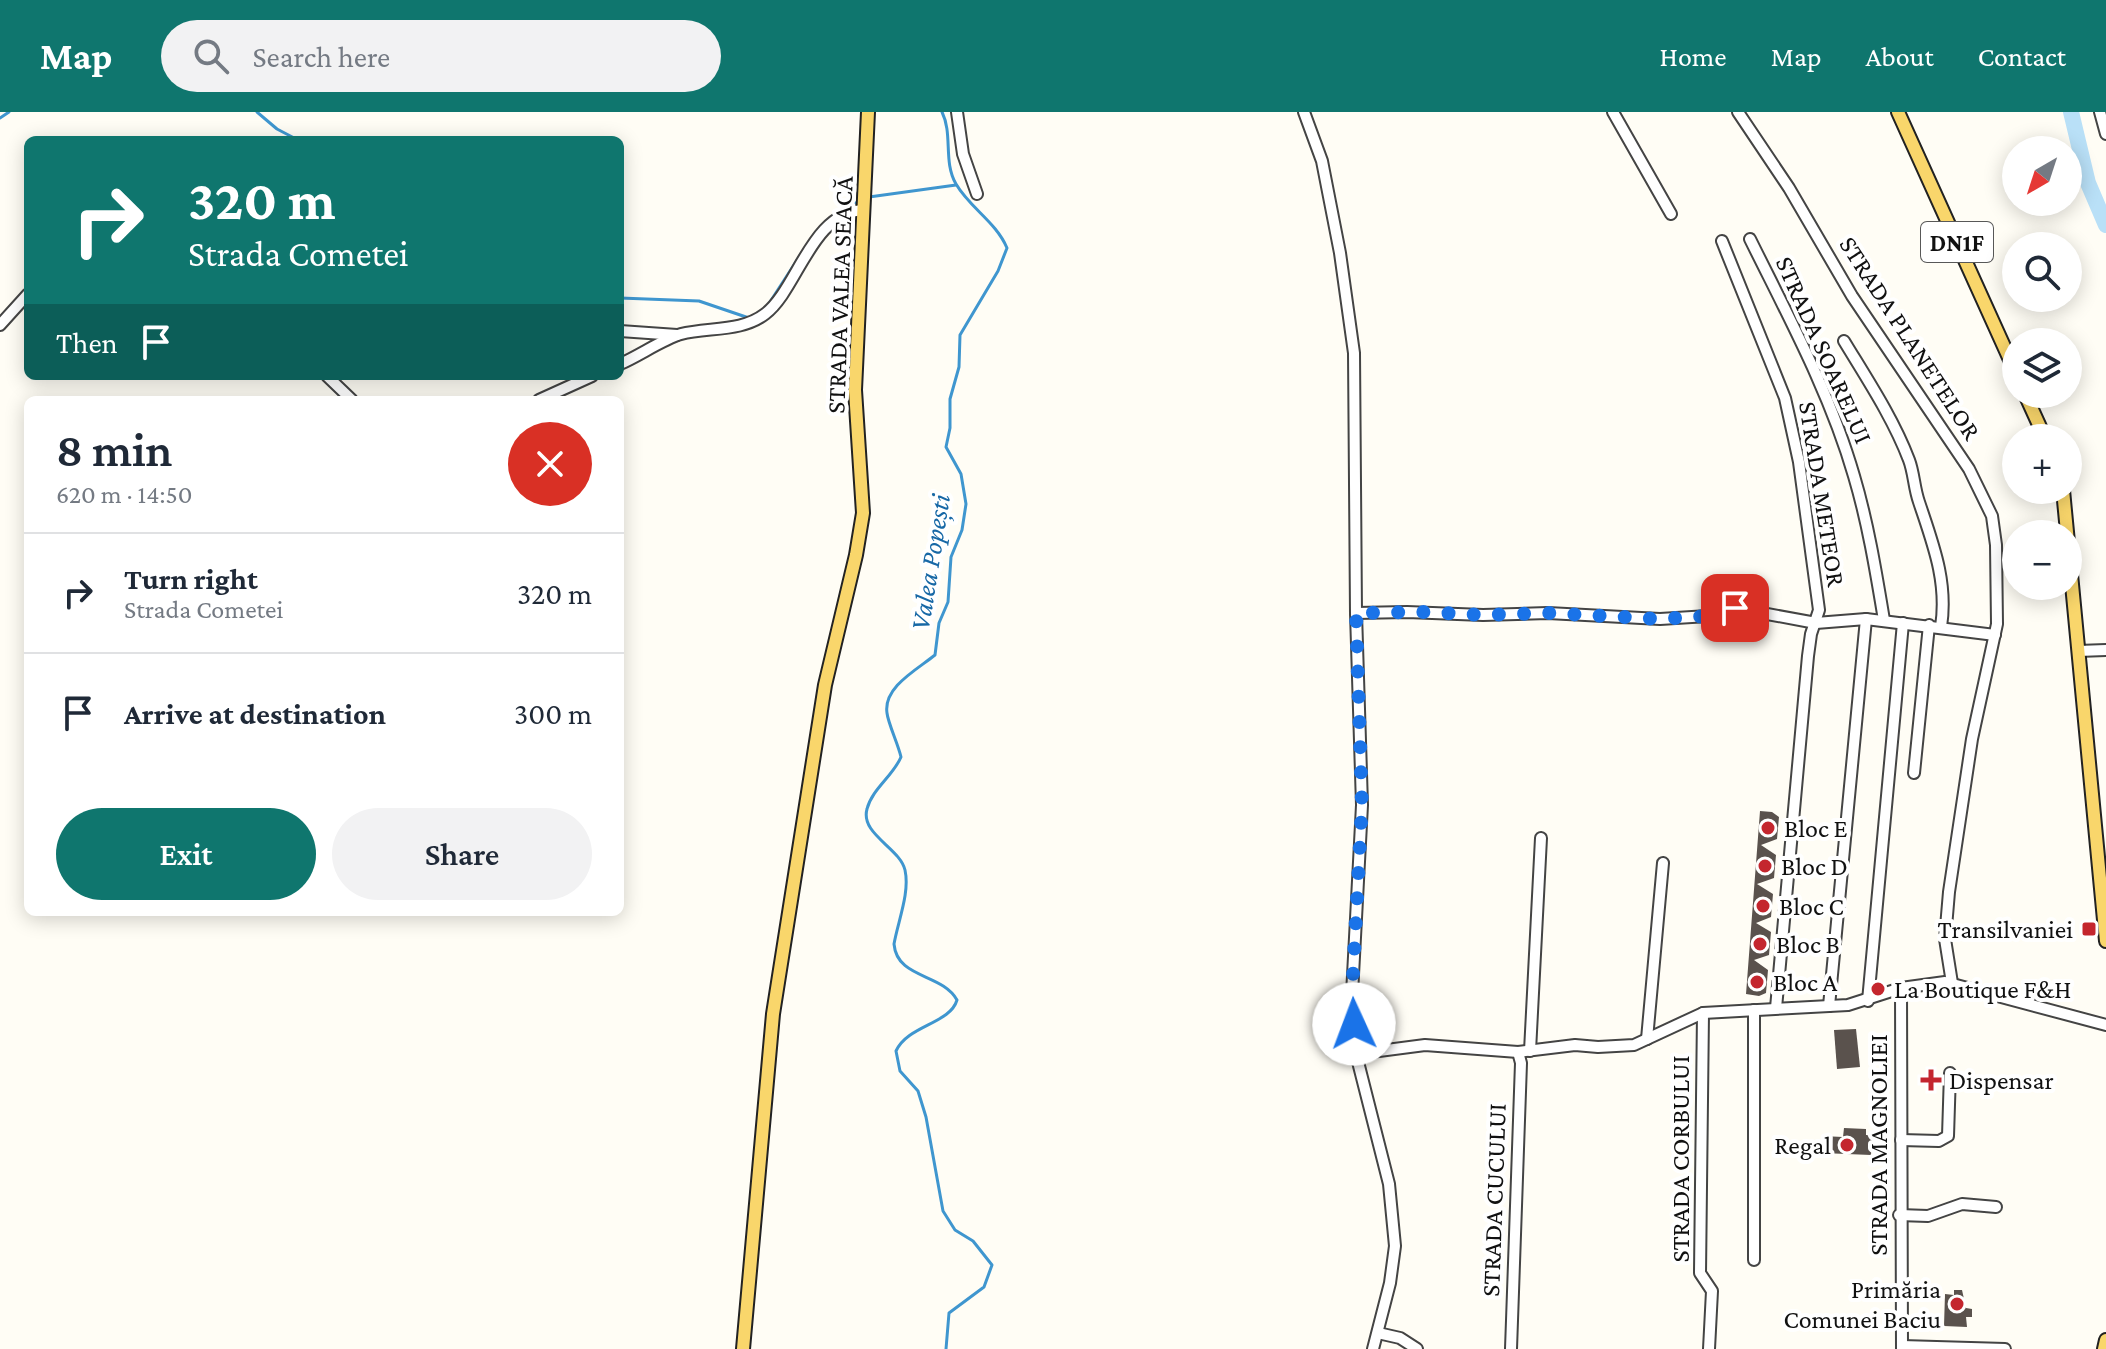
<!DOCTYPE html>
<html lang="en">
<head>
<meta charset="utf-8">
<style>
	body { margin:0; font-family:"Crimson Pro",serif; background:#f2f2f3; color:#1f2937; height:100vh; display:flex; flex-direction:column; font-size:30px; white-space:nowrap }
	* { box-sizing:border-box; margin:0 }
	p { font-size:26px; color:#747a83 }
	.icon { flex:none; width:44px; height:44px; fill:none; stroke:currentColor; stroke-width:2; stroke-linecap:round; stroke-linejoin:round }
	.map { position:relative; flex:1; overflow:hidden }
	.details { position:absolute; left:24px; top:284px; width:600px; height:520px; display:flex; flex-direction:column; background:#fff; border-radius:12px; box-shadow:0 4px 20px #0003 }
	.details>* { flex:none }
	.guide { position:absolute; left:24px; top:24px; width:600px; height:244px; border-radius:12px; box-shadow:0 4px 20px #0003; background:#0f766e; color:#fff; overflow:hidden }
	.needle { width:52px; rotate:219deg }
	.tools { position:absolute; left:2002px; top:24px; display:grid; gap:16px }
	.tools a { display:grid; place-items:center; width:80px; height:80px; border-radius:50%; background:#fff; box-shadow:0 4px 20px #0003; font-size:40px }
	.pin { position:absolute; display:grid; place-items:center; width:68px; height:68px; color:#fff; margin:-34px; border-radius:16px; box-shadow:0 4px 12px #0006 }
	.me { position:absolute; width:88px; margin:-44px; rotate:358deg; stroke-linejoin:round; filter:drop-shadow(0 0 6px #0008) }
	.turn { display:flex; align-items:center; gap:28px; height:168px; padding:0 32px; font-size:36px }
	.turn .icon { width:104px; height:104px; stroke-width:2.5 }
	.turn b { display:block; font-size:56px; line-height:68px }
	.then { display:flex; align-items:center; height:76px; padding:0 32px; background:#0003; gap:16px; font-size:30px }
	.round { display:grid; place-items:center; flex:none; width:84px; height:84px; border-radius:42px; background:#f2f2f3 }
	.summary { display:flex; align-items:center; justify-content:space-between; height:136px; padding:0 32px }
	h1 { font-size:48px; font-weight:600; line-height:60px }
	.cta { display:flex; gap:16px; margin-top:auto; padding:16px 32px }
	.cta a { flex:1; height:92px; border-radius:48px; background:#0f766e; color:#fff; font-size:32px; font-weight:600; line-height:92px; text-align:center }
	.cta a+a { background:#f2f2f3; color:#1f2937 }
	ul { padding:0; list-style:none }
	li { display:flex; align-items:center; gap:24px; height:120px; padding:0 32px; border-top:2px solid #e0e1e3 }
	li div { flex:1 }
	li b { display:block; font-size:30px }
	li em { font-style:normal }
	header { display:flex; align-items:center; gap:48px; box-sizing:border-box; height:112px; padding:0 40px; background:#0f766e; color:#fff }
	header strong { font-size:38px }
	nav { display:flex; gap:44px; margin-inline-start:auto; font-size:28px }
	.search { width:560px; height:72px; background:#f2f2f3; display:flex; align-items:center; gap:20px; box-sizing:border-box; padding:0 28px; border-radius:44px; color:#747a83; font-size:30px }
	.map>svg:first-child { display:block }
</style>
</head>
<body>
<header>
<strong>Map</strong>
<div class="search"><svg class="icon" aria-label="search" viewBox="0 0 24 24"><circle cx="10" cy="10" r="6"/><path d="M15 15l6 6"/></svg>Search here</div>
<nav><a>Home</a><a>Map</a><a>About</a><a>Contact</a></nav>
</header>
<div class="map">
<svg width="2106" height="1237" viewBox="0 0 2106 1237">
	<rect width="100%" height="100%" fill="#fffdf5"/>
	<g fill="none" stroke-linecap="round" stroke-linejoin="round">
		<g stroke="#3f96cf" stroke-width="3">
			<polyline points="257,0 277,17 298,28"/>
			<path d="M942,0C953,22 943,50 956,72C970,96 996,110 1007,136L998,159L960,223L959,255L950,287V316L946,335L961,362L966,392L962,418L951,445L948,490L939,511L935,543C918,557 883,575 887,601C888,611 898,632 901,645C893,664 872,677 867,697C860,722 900,736 905,758C910,781 898,809 894,832C897,867 942,861 957,888C950,912 908,913 896,939L900,959L918,979L926,1005L943,1099L955,1118L973,1129L992,1153L984,1175L949,1201L946,1237"/>
			<polyline points="0,6 9,0"/>
			<polyline points="869,85 956,73"/>
			<polyline points="838,102 862,87"/>
			<polyline points="620,186 699,189 749,206"/>
			<polyline points="770,190 803,139"/>
		</g>
		<polyline stroke="#b9e0f7" stroke-width="16" points="2071,0 2088,71 2106,113"/>
	</g>
	<g fill="#5a524d">
		<polygon points="1760,699 1772,700 1779,705 1777,727 1761,733 1776,743 1774,766 1757,772 1773,782 1771,805 1756,811 1771,820 1769,843 1754,848 1768,858 1766,881 1759,884 1746,882"/>
		<polygon points="1856,917 1860,955 1837,957 1834,918"/>
		<polygon points="1844,1016 1866,1017 1866,1023 1872,1023 1871,1043 1822,1041 1822,1024 1843,1025"/>
		<polygon points="1954,1178 1962,1178 1966,1196 1972,1197 1972,1205 1966,1205 1967,1215 1944,1214 1945,1182 1954,1183"/>
	</g>
	<g fill="none" stroke-linecap="round" stroke-linejoin="round">
		<defs>
			<g id="minor">
				<polyline points="957,0 963,42 977,82"/>
				<polyline points="1304,0 1322,49 1340,141 1354,241 1356,501 1362,693 1352,882 1356,942 1389,1072 1395,1134 1390,1171 1373,1237"/>
				<polyline points="1613,0 1671,102"/>
				<polyline points="1738,0 1789,76 1852,184 1969,357 1992,404 1996,433 1997,512 1972,627 1949,780 1945,827 1952,871"/>
				<polyline points="2100,0 2106,22"/>
				<path d="M1750,127C1788,204 1830,281 1854,364C1868,411 1876,460 1884,508"/>
				<polyline points="1722,129 1785,286 1799,350 1819,498 1811,522 1808,544 1776,896"/>
				<polyline points="0,213 28,182"/>
				<polyline points="620,219 677,223"/>
				<path d="M1844,229C1867,267 1893,306 1909,348C1914,361 1914,376 1919,390C1933,432 1948,470 1941,515"/>
				<path d="M620,252C639,244 663,227 681,222C708,215 742,220 765,202C798,177 811,100 864,98"/>
				<polyline points="327,264 352,288"/>
				<polyline points="539,288 592,264"/>
				<polyline points="1356,501 1407,500 1483,503 1548,501 1660,507 1708,504 1735,496 1816,511 1866,507 1995,523"/>
				<polyline points="2078,539 2106,538"/>
				<polyline points="1914,661 1929,513"/>
				<polyline points="1901,876 1902,1237"/>
				<polyline points="1868,889 1903,511"/>
				<polyline points="1829,894 1866,507"/>
				<polyline points="1703,901 1700,1161 1712,1179 1709,1237"/>
				<polyline points="1647,927 1663,751"/>
				<polyline points="1530,939 1541,726"/>
				<polyline points="1356,942 1425,933 1518,940 1575,933 1598,935 1634,933 1703,901 1848,893 1901,876 1945,870 2106,913"/>
				<polyline points="1901,1028 1939,1029 1948,1024 1950,961"/>
				<polyline points="1899,1103 1928,1104 1962,1092 1996,1095"/>
				<polyline points="1754,1148 1754,898"/>
				<polyline points="1378,1221 1400,1226 1417,1237"/>
				<polyline points="1902,1234 2005,1237"/>
				<polyline points="1511,1237 1521,951 1518,940"/>
			</g>
			<g id="major">
				<polyline points="1898,0 2016,261"/>
				<polyline points="2025,282 2045,326"/>
				<polyline points="2063,378 2106,829"/>
				<polyline points="743,1237 773,902 825,573 856,443 863,401 855,278 868,0"/>
				<polyline points="2104,1237 2106,1228"/>
			</g>
		</defs>
		<use href="#minor" stroke="#444" stroke-width="14"/>
		<use href="#major" stroke="#222" stroke-width="16"/>
		<use href="#minor" stroke="#fff" stroke-width="10"/>
		<use href="#major" stroke="#f9d66b" stroke-width="12"/>
	</g>
	<g fill="none" stroke-linecap="round" stroke-linejoin="round">
		<polyline stroke="#1a73e8" stroke-width="14" stroke-dasharray="0 25.2" points="1354,912 1352,882 1362,693 1356,501 1422,500 1483,503 1548,501 1660,507 1708,504 1735,496"/>
	</g>
	<g fill="#c4262e" stroke="#fff" stroke-width="3">
		<circle cx="1768" cy="716" r="8"/>
		<circle cx="1765" cy="754" r="8"/>
		<circle cx="1763" cy="794" r="8"/>
		<rect x="2081" y="809" width="16" height="16" rx="4"/>
		<circle cx="1760" cy="832" r="8"/>
		<circle cx="1757" cy="870" r="8"/>
		<circle cx="1878" cy="877" r="8"/>
		<path d="M1927 956h8v8h8v8h-8v8h-8v-8h-8v-8h8z"/>
		<circle cx="1847" cy="1033" r="8"/>
		<circle cx="1957" cy="1192" r="8"/>
	</g>
	<g text-anchor="middle" dominant-baseline="central" stroke-width="8" stroke-linejoin="round" paint-order="stroke">
		<rect fill="#fff" stroke="#585858" stroke-width="2" x="1921" y="110" width="72" height="40" rx="6"/>
		<g font-size="24" font-weight="bold" fill="#111">
			<text x="1957" y="130">DN1F</text>
		</g>
		<g font-size="26" fill="#111" stroke="#fff">
			<text transform="translate(840 183) rotate(-88)">STRADA VALEA SEACĂ</text>
			<text transform="translate(1910 226) rotate(57)">STRADA PLANETELOR</text>
			<text transform="translate(1824 238) rotate(66)">STRADA SOARELUI</text>
			<text transform="translate(1822 382) rotate(81)">STRADA METEOR</text>
			<text transform="translate(1878 1033) rotate(-90)">STRADA MAGNOLIEI</text>
			<text transform="translate(1680 1047) rotate(-90)">STRADA CORBULUI</text>
			<text transform="translate(1494 1088) rotate(-88)">STRADA CUCULUI</text>
		</g>
		<g font-size="26" fill="#111" stroke="#fff" text-anchor="start">
			<text x="1784" y="716">Bloc E</text>
			<text x="1781" y="754">Bloc D</text>
			<text x="1779" y="794">Bloc C</text>
			<text x="2073" y="817" text-anchor="end">Transilvaniei</text>
			<text x="1776" y="832">Bloc B</text>
			<text x="1773" y="870">Bloc A</text>
			<text x="1894" y="877">La Boutique F&amp;H</text>
			<text x="1949" y="968">Dispensar</text>
			<text x="1831" y="1033" text-anchor="end">Regal</text>
			<text x="1941" y="1177" text-anchor="end">Primăria<tspan x="1941" dy="30">Comunei Baciu</tspan></text>
		</g>
		<g font-size="28" font-style="italic" fill="#1768a6" stroke="#fff">
			<text transform="translate(930 450) rotate(-81)">Valea Popești</text>
		</g>
	</g>
</svg>
<div class="tools">
<a><svg class="needle" viewBox="-14 -14 28 28"><path d="M0-13l5 13h-10z" fill="#e53935"/><path d="M0 13l5-13h-10z" fill="#747a83"/></svg></a>
<a><svg class="icon" aria-label="search" viewBox="0 0 24 24"><circle cx="10" cy="10" r="6"/><path d="M15 15l6 6"/></svg></a>
<a><svg class="icon" aria-label="layers" viewBox="0 0 24 24"><path d="M12 4l9 5-9 5-9-5zM3 14l9 5 9-5"/></svg></a>
<a>+</a>
<a>−</a>
</div>
<div class="pin" style="left:1735px;top:496px;background:#d93025"><svg class="icon" aria-label="arrive" viewBox="0 0 24 24"><path d="M6 21V4h12l-3 4 3 4H6"/></svg></div>
<svg class="me" style="left:1354px;top:912px" viewBox="-20 -20 40 40"><circle r="19" fill="#fff"/><path d="M0-13L10 11 0 6-10 11z" fill="#1a73e8"/></svg>
<div class="guide">
<div class="turn"><svg class="icon" aria-label="right" viewBox="0 0 24 24"><path d="M7 20v-9h11M14 6l5 5-5 5"/></svg><div><b>320 m</b>Strada Cometei</div></div>
<div class="then">Then<svg class="icon" aria-label="arrive" viewBox="0 0 24 24"><path d="M6 21V4h12l-3 4 3 4H6"/></svg></div>
</div>
<section class="details">
<div class="summary"><div><h1>8 min</h1><p>620 m · 14:50</p></div><a class="round" style="background:#d93025;color:#fff"><svg class="icon" aria-label="close" viewBox="0 0 24 24"><path d="M6 6l12 12M18 6L6 18"/></svg></a></div>
<ul>
<li><svg class="icon" aria-label="right" viewBox="0 0 24 24"><path d="M7 20v-9h11M14 6l5 5-5 5"/></svg><div><b>Turn right</b><p>Strada Cometei</p></div><em>320 m</em></li>
<li><svg class="icon" aria-label="arrive" viewBox="0 0 24 24"><path d="M6 21V4h12l-3 4 3 4H6"/></svg><div><b>Arrive at destination</b></div><em>300 m</em></li>
</ul>
<div class="cta"><a>Exit</a><a>Share</a></div>
</section>
</div>
</body>
</html>
